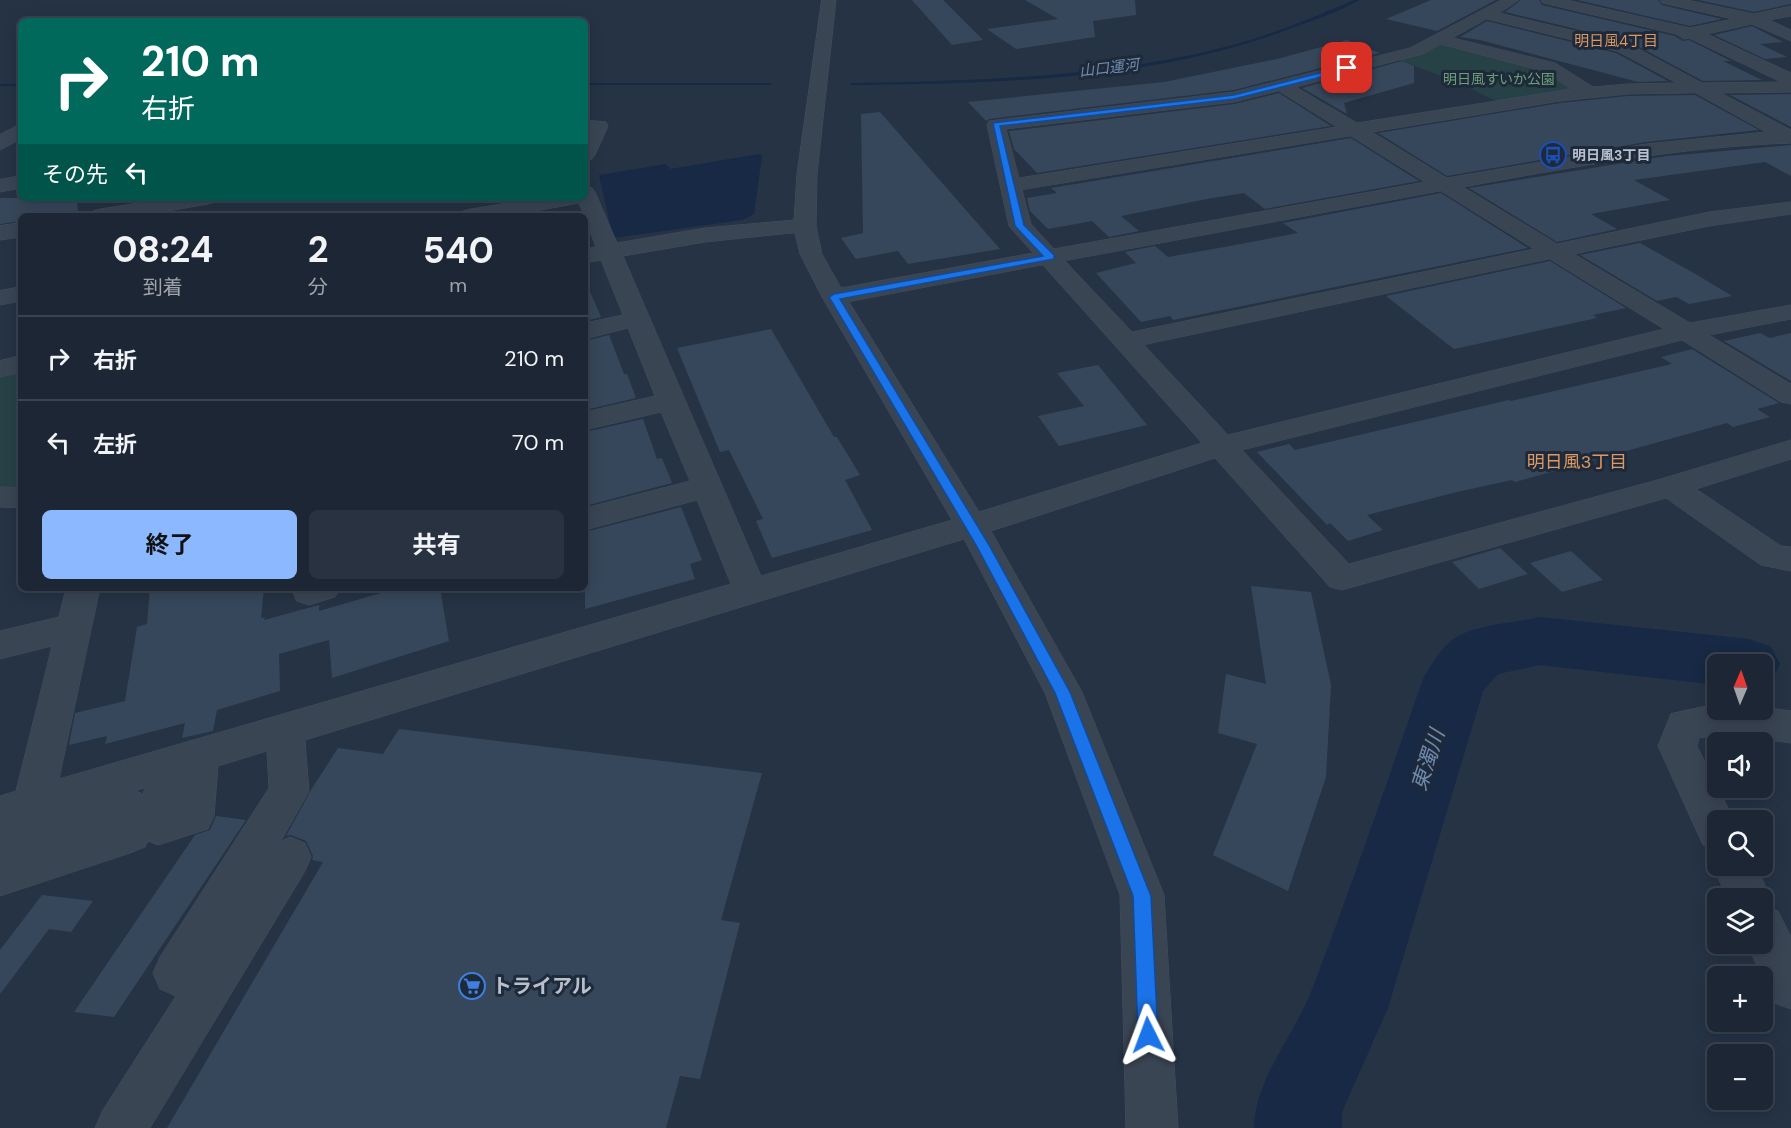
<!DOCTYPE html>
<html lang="ja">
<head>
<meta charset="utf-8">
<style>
	body { margin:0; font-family:"DM Sans","Noto Sans JP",sans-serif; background:#293240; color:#f1f3f6; height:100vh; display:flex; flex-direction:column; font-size:22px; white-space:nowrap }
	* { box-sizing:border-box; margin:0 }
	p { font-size:20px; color:#a0a5ac }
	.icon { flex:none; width:33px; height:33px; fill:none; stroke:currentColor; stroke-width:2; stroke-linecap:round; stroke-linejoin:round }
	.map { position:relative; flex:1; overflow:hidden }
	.sheet { position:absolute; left:18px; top:213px; width:570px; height:378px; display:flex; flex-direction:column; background:#1c2634; border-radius:9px; box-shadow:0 3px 15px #0003,0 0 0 2px #3a434f }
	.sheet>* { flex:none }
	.guide { position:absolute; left:18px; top:18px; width:570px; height:183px; border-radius:9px; box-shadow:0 3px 15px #0003,0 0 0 2px #3a434f; background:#00695c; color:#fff; overflow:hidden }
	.needle { width:39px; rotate:2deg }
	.fabs { position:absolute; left:1707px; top:654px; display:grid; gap:12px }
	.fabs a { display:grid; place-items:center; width:66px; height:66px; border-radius:9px; background:#1c2634; box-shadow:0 3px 15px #0003,0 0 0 2px #3a434f; font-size:30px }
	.pin { position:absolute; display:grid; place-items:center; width:51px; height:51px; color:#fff; margin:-26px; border-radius:12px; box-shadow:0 3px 9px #0006 }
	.me { position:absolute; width:66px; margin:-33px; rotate:357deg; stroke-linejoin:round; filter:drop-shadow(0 0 4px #0008) }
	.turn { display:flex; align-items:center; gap:21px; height:126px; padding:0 24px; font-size:27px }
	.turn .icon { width:78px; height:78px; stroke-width:2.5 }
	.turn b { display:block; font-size:42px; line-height:51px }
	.then { display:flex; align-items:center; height:57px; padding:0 24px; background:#0003; gap:12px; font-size:22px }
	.eta { display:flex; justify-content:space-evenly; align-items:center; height:102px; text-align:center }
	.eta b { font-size:36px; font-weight:700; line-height:42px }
	.primary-button { display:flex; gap:12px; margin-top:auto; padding:12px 24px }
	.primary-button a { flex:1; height:69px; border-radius:9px; background:#8bb8ff; color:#111; font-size:24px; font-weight:700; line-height:69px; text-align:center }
	.primary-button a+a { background:#293240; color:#f1f3f6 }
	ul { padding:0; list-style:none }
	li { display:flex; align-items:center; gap:18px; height:84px; padding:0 24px; border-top:2px solid #3a434f }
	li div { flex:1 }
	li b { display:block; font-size:22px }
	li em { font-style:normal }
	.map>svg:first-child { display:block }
</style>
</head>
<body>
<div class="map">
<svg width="1791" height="1128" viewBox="0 0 1791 1128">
	<rect width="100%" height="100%" fill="#253345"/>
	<g fill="#274246">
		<polygon points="1442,41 1547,71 1580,90 1496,101 1455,81 1396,59"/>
		<polygon points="21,364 21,498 0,497 0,369"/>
	</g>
	<polygon fill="#172944" points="759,154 762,156 754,214 742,220 613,238 599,175 666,164 670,169"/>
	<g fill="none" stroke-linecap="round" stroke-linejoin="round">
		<g fill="#172944" fill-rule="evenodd">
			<path d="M1354,0H1359C1339,12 1314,20 1292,28C1152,81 1000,83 852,85L850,84L852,83C984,80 1119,78 1247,41C1283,30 1319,15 1354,0Z"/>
			<polygon points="585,83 770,83 772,84 770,85 585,85"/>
			<rect x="0" y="84" width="21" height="2"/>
		</g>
		<path fill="#172944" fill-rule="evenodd" d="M1540,617L1749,639L1771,647L1780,664L1771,681L1762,684V664H1718V685L1540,665L1498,674L1483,691L1388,1008L1342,1112V1128H1254C1255,1077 1296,1034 1313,987C1352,885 1387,782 1423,679C1431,664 1443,645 1458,636C1482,624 1514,623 1540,617Z"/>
	</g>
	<g fill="#37475b">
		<polygon points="912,0 943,0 983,40 952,45"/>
		<polygon points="1025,0 1135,0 1136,15 1093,21 1095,37 1016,49 987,29 1058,19"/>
		<polygon points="1431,0 1496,0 1437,31 1386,19"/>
		<polygon points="1521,0 1539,0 1542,5 1675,36 1683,41 1689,40 1731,61 1723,61 1762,80 1703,81 1630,42 1505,12"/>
		<polygon points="1577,0 1658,0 1662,5 1722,19 1690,26"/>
		<polygon points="1698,0 1791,0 1791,4 1754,12"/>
		<polygon points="1487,21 1616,53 1668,81 1638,82 1480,40 1460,37"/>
		<polygon points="1752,26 1783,42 1760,44 1787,57 1765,59 1714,35"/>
		<polygon points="1347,40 1380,53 1234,90 989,119 986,121 968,102 1164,82 1277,59"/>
		<polygon points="1402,61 1414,66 1414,83 1344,103 1347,114 1302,88"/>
		<polygon points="1279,93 1331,126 1037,173 1014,149 1009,131 1234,104"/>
		<polygon points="1791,94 1791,127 1730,95"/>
		<polygon points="1695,95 1759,130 1646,142 1447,176 1378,133 1560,103 1628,96"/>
		<polygon points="880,112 1000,249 908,264 898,251 856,259 841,238 863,233 861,114"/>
		<polygon points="1351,138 1419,181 1265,209 1244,193 1207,199 1121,216 1139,231 1109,237 1092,221 1048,229 1030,211 1027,198 1057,193 1051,188"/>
		<polygon points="1791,145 1791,176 1765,162 1634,180 1670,200 1591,214 1617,229 1557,242 1469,188 1667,156"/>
		<polygon points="1441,193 1528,248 1173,320 1170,316 1141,322 1096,273 1136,263 1125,252 1155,246 1168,257 1230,246 1298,233 1283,223"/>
		<polygon points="0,198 77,198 78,213 21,216 21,221 0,224"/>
		<polygon points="1640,243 1699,276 1732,296 1689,304 1676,297 1657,301 1580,255"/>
		<polygon points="1550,261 1626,308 1593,315 1597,318 1454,349 1386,296"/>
		<polygon points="585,280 601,317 585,321"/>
		<polygon points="771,329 834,437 837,437 860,475 845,480 872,530 772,558 756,521 763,519 729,450 720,452 677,348"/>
		<polygon points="1760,333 1770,338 1791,333 1791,381 1724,341"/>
		<polygon points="609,335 624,374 627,374 636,398 585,410 585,341"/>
		<polygon points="1692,349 1779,403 1757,409 1770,417 1733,427 1727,423 1515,482 1512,480 1457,492 1367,515 1383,530 1348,541 1330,523 1327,525 1257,452 1289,444 1295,450 1509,400 1511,401 1672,364 1661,357"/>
		<polygon points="1098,365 1147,425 1059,446 1038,416 1084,406 1057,373"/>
		<polygon points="643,419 657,459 662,458 672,483 585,506 585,432"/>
		<polygon points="681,507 702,560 690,564 695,579 585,609 585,532"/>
		<polygon points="1500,548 1528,574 1479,589 1452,562"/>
		<polygon points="1571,551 1603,580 1562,592 1530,563"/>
		<polygon points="1251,586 1311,592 1331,685 1326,777 1288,891 1213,855 1257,744 1218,733 1226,674 1266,684"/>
		<polygon points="150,588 264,588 261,618 265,617 264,620 319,605 319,611 398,588 440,588 449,641 332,678 329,640 279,654 280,691 217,710 213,731 182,738 185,723 105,744 107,736 69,745 75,713 125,701 137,627 147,624"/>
		<polygon points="399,729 762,773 721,920 740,923 700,1079 680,1076 666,1128 167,1128 323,862 312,860 313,856 306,841 291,835 286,836 311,790 338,748 383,754"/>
		<polygon points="216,816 246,820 114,1017 74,1012 195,835 210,830"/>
		<polygon points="42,895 93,901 71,932 49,929 0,994 0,950"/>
	</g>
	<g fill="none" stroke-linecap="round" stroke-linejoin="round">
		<defs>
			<g id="minor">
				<path d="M822,0H836L817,174L816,226L822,254L841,288L1033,253L1009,226L987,125L989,121L1234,92L1410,48L1501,0H1519L1499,13L1629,44L1702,83L1781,82L1689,38L1684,39L1676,34L1543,3L1541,0H1567L1690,28L1733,19L1662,3L1660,0H1687L1754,14L1791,6V16L1769,20L1791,30V41L1752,24L1707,34L1791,73V92L1721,93L1791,130V143C1680,147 1572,167 1463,187L1557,244L1709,212L1791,202V214L1709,226L1574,254L1690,323L1791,305V319L1709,335L1791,384V404L1781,402L1682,340L1242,450L1349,564L1661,479L1791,440V459L1696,489L1781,546L1791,547V571L1761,565L1666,498L1342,590L1330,587L1215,458L991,531L1082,692L1164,895L1178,1128H1126L1120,895L1045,693L964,539L305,740L309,791L281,841L290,837L305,843L311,857L305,871L150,1128H95L103,1110L176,996L160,989L153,973L160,957L269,788L267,751L218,766L214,816L208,829L158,845L148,841L145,847L130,853L0,896V833L3,832H0V796L16,791L52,646L0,659V631L59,617L66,588H100L59,779L731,584L697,500L585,530V508L690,481L661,412L585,430V412L655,396L628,328L585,339V323L623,315L601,260L585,263V249L596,247L579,203L508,216H460L463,211L471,209L538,198H585V186L592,188L595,192L617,243L705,228L794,220L797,174ZM1487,19L1617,51L1677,83L1628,84L1593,87L1555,63L1453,38ZM1441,44L1543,71L1572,89L1357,123L1296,87L1422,54ZM1279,91L1337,127L1019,178L1006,129L1234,102ZM1696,93L1766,132L1646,144L1447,178L1372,132L1560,101L1628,94ZM1351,136L1425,182L1054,249L1031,224L1022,190ZM1441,191L1534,249L1132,332L1065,261ZM795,233L800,254L822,297L952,520L761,576L623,256L705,242ZM1550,259L1664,329L1228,435L1144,345ZM1043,265L1202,443L979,512L849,302ZM145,788L143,794L136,791Z"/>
				<polygon points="585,120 606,122 608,126 595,155 592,159 585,161"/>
				<polygon points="21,124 21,139 0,150 0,135"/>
				<polygon points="21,176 21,188 0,192 0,180"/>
				<polygon points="170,198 219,198 215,202 208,204 139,216 90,216 93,211 101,209"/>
				<polygon points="21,223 21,237 0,240 0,226"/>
				<polygon points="21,287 21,301 0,305 0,291"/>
				<polygon points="21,356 21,372 0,377 0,361"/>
				<polygon points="0,487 21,488 21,508 0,507"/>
				<polygon points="292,588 340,588 335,597 309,605 297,601"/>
				<polygon points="1718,704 1718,710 1762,710 1762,707 1791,711 1791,743 1725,734 1699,738 1697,746 1734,820 1718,820 1718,851 1703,845 1658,746 1671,714"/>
				<polygon points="1718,855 1718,866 1756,866 1771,898 1767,906 1778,911 1791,937 1791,1009 1774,1003 1747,944 1762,944 1762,898 1727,898 1713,866"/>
			</g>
		</defs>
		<use href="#minor" stroke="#444e5e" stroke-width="1"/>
		<use href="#minor" fill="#3a4554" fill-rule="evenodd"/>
	</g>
	<polygon fill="#1a73e8" stroke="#114b97" stroke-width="1.5" points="1347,66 1349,70 1234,99 1000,126 1024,225 1054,255 1054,259 840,299 989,545 1070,692 1151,896 1158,1035 1155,1042 1148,1045 1141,1042 1138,1035 1133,896 1055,693 976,545 829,297 834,294 1043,256 1015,226 993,123 1234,95"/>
	<defs>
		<symbol id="bus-ring" viewBox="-11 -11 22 22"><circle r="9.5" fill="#1e2a3a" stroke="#1a4fb4" stroke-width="1.5"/><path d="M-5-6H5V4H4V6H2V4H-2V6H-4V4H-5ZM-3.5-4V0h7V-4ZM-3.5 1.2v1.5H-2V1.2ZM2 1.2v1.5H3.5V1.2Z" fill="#1a4fb4"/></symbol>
		<symbol id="supermarket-ring" viewBox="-11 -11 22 22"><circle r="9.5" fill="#1e2a3a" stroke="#3f7fe0" stroke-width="1.5"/><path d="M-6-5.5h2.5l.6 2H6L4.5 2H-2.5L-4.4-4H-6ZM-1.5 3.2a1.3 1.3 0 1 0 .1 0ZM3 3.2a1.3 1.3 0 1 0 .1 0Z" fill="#3f7fe0"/></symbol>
	</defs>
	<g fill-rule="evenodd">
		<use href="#bus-ring" x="1538" y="140" width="30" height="30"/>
		<use href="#supermarket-ring" x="457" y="971" width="30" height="30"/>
	</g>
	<g text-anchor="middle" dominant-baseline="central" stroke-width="6" stroke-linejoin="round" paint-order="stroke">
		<g font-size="14" fill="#6da079" stroke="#1e2a3a">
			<text x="1499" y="79">明日風すいか公園</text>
		</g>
		<g font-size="14" font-weight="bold" fill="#b8c0ce" stroke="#1e2a3a" text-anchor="start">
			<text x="1572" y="155">明日風3丁目</text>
		</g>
		<g font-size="15" fill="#de9863" stroke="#1e2a3a">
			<text x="1616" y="41">明日風4丁目</text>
		</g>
		<g font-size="15" font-style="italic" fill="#6f8aaf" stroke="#1e2a3a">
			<text transform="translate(1109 68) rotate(-7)">山口運河</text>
		</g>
		<g font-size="18" fill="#de9863" stroke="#1e2a3a">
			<text x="1577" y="462">明日風3丁目</text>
		</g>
		<g font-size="20" font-weight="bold" fill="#b8c0ce" stroke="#1e2a3a" text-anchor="start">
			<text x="492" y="986">トライアル</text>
		</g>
		<g font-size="21" font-style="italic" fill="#6f8aaf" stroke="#1e2a3a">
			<text transform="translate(1428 760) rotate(-72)">東濁川</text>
		</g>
	</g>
</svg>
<div class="fabs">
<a><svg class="needle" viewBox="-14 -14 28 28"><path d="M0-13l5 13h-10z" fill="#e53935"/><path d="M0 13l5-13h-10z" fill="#a0a5ac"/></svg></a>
<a><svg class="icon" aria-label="sound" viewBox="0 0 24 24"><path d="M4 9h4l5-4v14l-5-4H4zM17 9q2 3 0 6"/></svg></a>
<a><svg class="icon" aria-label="search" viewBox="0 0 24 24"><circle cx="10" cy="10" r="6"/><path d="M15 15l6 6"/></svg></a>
<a><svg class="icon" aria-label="layers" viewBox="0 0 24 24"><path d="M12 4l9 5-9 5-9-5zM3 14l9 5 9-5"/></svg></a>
<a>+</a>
<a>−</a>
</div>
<div class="pin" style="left:1347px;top:68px;background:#d93025"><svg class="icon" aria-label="arrive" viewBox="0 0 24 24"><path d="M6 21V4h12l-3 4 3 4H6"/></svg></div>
<svg class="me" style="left:1148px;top:1035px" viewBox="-20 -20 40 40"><path d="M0-17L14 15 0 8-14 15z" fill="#1a73e8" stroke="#fff" stroke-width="4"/></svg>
<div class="guide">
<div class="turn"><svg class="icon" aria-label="right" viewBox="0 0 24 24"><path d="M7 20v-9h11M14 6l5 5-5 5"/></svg><div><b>210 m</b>右折</div></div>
<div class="then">その先<svg class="icon" aria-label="left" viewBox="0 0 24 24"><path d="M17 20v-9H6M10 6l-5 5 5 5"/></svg></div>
</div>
<section class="sheet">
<div class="eta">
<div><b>08:24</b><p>到着</p></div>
<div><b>2</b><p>分</p></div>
<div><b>540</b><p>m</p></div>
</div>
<ul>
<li><svg class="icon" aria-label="right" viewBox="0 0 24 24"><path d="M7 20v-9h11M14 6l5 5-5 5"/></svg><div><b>右折</b></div><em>210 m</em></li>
<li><svg class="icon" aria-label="left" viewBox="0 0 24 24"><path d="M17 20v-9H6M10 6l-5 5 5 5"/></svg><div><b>左折</b></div><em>70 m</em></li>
</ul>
<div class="primary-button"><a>終了</a><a>共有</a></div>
</section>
</div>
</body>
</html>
